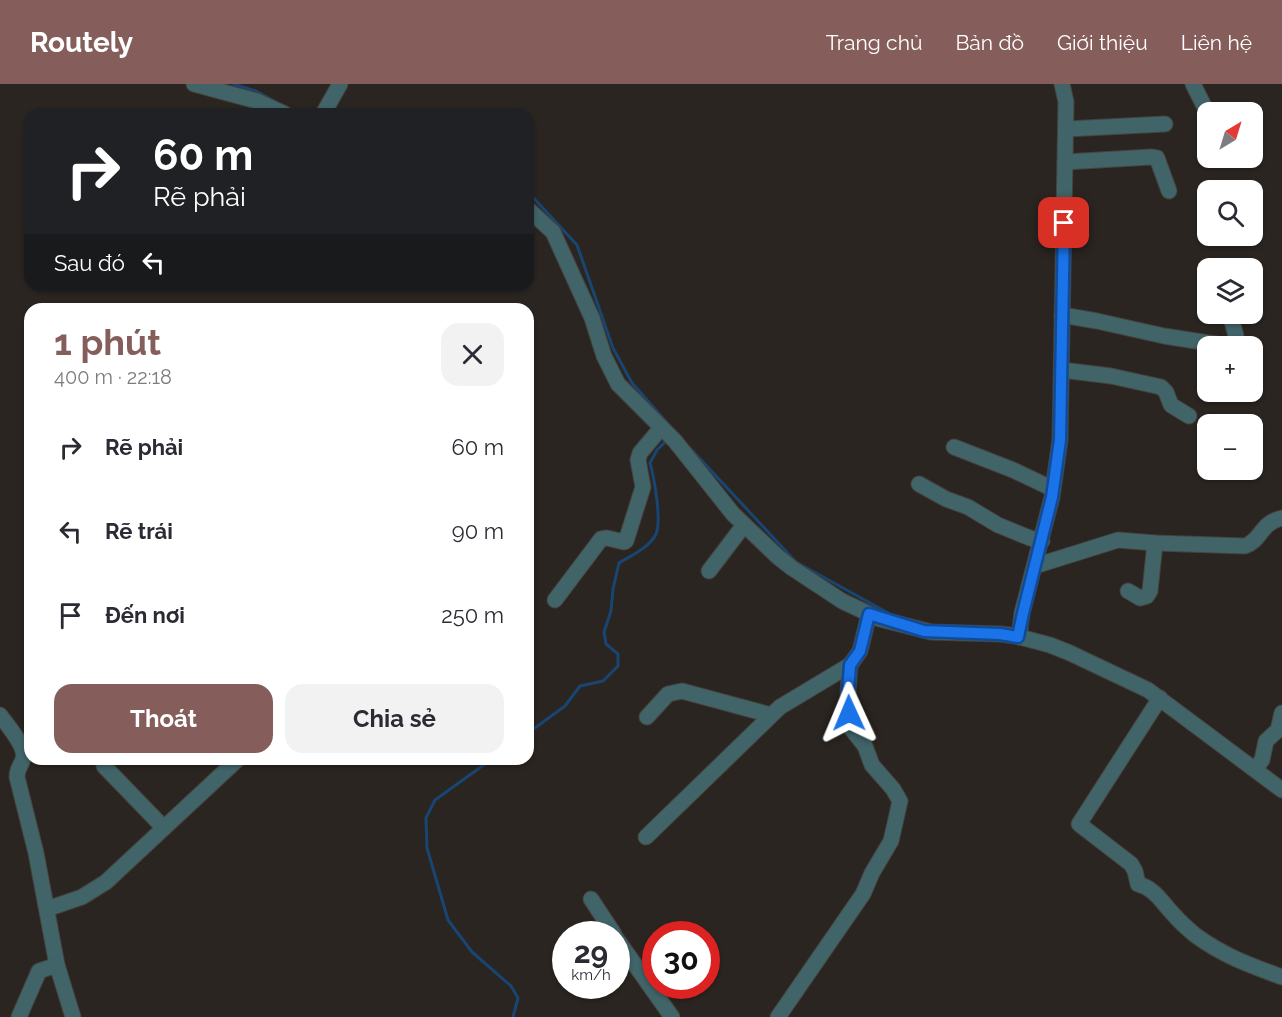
<!DOCTYPE html>
<html lang="vi">
<head>
<meta charset="utf-8">
<style>
	body { margin:0; font-family:Raleway,sans-serif; background:#f2f2f3; color:#2b2b33; height:100vh; display:flex; flex-direction:column; font-size:22px; white-space:nowrap }
	* { box-sizing:border-box; margin:0 }
	p { font-size:20px; color:#7c7c81 }
	.icon { flex:none; width:33px; height:33px; fill:none; stroke:currentColor; stroke-width:2; stroke-linecap:round; stroke-linejoin:round }
	.map { position:relative; flex:1; overflow:hidden }
	.panel { position:absolute; left:24px; top:219px; width:510px; height:462px; display:flex; flex-direction:column; background:#fff; border-radius:18px; box-shadow:0 2px 4px #0004 }
	.panel>* { flex:none }
	.banner { position:absolute; left:24px; top:24px; width:510px; height:183px; border-radius:18px; box-shadow:0 2px 4px #0004; background:#202124; color:#fff; overflow:hidden }
	.needle { width:39px; rotate:38deg }
	.tools { position:absolute; left:1197px; top:18px; display:grid; gap:12px }
	.tools a { display:grid; place-items:center; width:66px; height:66px; border-radius:12px; background:#fff; box-shadow:0 2px 4px #0004; font-size:30px }
	.speed { position:absolute; left:552px; top:837px; display:flex; gap:12px; font-size:30px; font-weight:700; text-align:center }
	.speed>* { display:grid; place-content:center; width:78px; height:78px; border-radius:50%; background:#fff; box-shadow:0 2px 4px #0004; line-height:1 }
	.speed small { font-size:15px; font-weight:400 }
	.speed .limit { border:9px solid #d22; background:#fff; color:#111 }
	.pin { position:absolute; display:grid; place-items:center; width:51px; height:51px; color:#fff; margin:-26px; border-radius:12px; box-shadow:0 3px 9px #0006 }
	.me { position:absolute; width:66px; margin:-33px; rotate:359deg; stroke-linejoin:round; filter:drop-shadow(0 0 4px #0008) }
	.turn { display:flex; align-items:center; gap:21px; height:126px; padding:0 30px; font-size:27px }
	.turn .icon { width:78px; height:78px; stroke-width:2.5 }
	.turn b { display:block; font-size:42px; line-height:51px }
	.then { display:flex; align-items:center; height:57px; padding:0 30px; background:#0003; gap:12px; font-size:22px }
	.round { display:grid; place-items:center; flex:none; width:63px; height:63px; border-radius:18px; background:#f2f2f3 }
	.summary { display:flex; align-items:center; justify-content:space-between; height:102px; padding:0 30px }
	h1 { font-size:36px; font-weight:700; line-height:45px; color:#855e5b }
	.button { display:flex; gap:12px; margin-top:auto; padding:12px 30px }
	.button a { flex:1; height:69px; border-radius:18px; background:#855e5b; color:#fff; font-size:24px; font-weight:700; line-height:69px; text-align:center }
	.button a+a { background:#f2f2f3; color:#2b2b33 }
	ul { padding:0; list-style:none }
	li { display:flex; align-items:center; gap:18px; height:84px; padding:0 30px }
	li div { flex:1 }
	li b { display:block; font-size:22px }
	li em { font-style:normal }
	header { display:flex; align-items:center; gap:36px; box-sizing:border-box; height:84px; padding:0 30px; background:#855e5b; color:#fff }
	header strong { font-size:28px }
	nav { display:flex; gap:33px; margin-inline-start:auto; font-size:21px }
	.map>svg:first-child { display:block }
</style>
</head>
<body>
<header>
<strong>Routely</strong>
<nav><a>Trang chủ</a><a>Bản đồ</a><a>Giới thiệu</a><a>Liên hệ</a></nav>
</header>
<div class="map">
<svg width="1282" height="933" viewBox="0 0 1282 933">
	<rect width="100%" height="100%" fill="#2a2521"/>
	<g fill="none" stroke-linecap="round" stroke-linejoin="round">
		<g stroke="#184572" stroke-width="3">
			<polyline points="233,0 256,7 276,18"/>
			<polyline points="289,25 298,30"/>
			<polyline points="528,108 577,161 613,264 632,299 669,341"/>
			<polyline points="690,364 796,478 890,530"/>
			<path d="M528,649L565,622L580,602L603,597L618,582V570L606,560L604,548L611,527L613,505L619,479C632,471 649,464 656,450C662,437 654,393 650,379L657,366L668,355"/>
			<polyline points="492,675 435,716 426,734 427,764 448,836 472,868 511,902 518,914 513,933"/>
		</g>
		<defs>
			<g id="minor">
				<polyline points="194,0 257,17 285,30"/>
				<polyline points="1193,0 1208,30"/>
				<polyline points="323,30 340,0"/>
				<polyline points="1066,45 1165,40"/>
				<polyline points="1065,78 1151,73 1157,74 1169,107"/>
				<polyline points="528,125 553,148 592,234 604,272 618,300 675,357 733,430 778,473 792,484 842,517 880,535 931,548 1000,550 1016,552 1050,561 1070,569 1148,606 1282,706"/>
				<polyline points="1062,231 1097,237 1164,252 1228,262 1233,260 1236,252 1230,230"/>
				<polyline points="1062,286 1111,292 1161,303 1166,308 1171,321 1189,332"/>
				<polyline points="954,363 1013,386 1053,405"/>
				<polyline points="919,400 946,415 968,423 998,441 1030,454 1042,457"/>
				<path d="M1035,482L1118,456L1155,459L1245,462C1262,456 1260,439 1282,434"/>
				<polyline points="709,487 744,441"/>
				<polyline points="1128,507 1140,514 1147,512 1150,507 1155,459"/>
				<polyline points="555,516 601,455 607,454 624,458 626,457 643,403 638,376 640,369 661,344"/>
				<polyline points="1019,553 1022,529 1052,413 1060,356 1066,18 1062,0"/>
				<path d="M1160,614L1079,740L1131,780L1135,787L1138,800C1156,805 1162,819 1175,832C1181,839 1188,845 1195,851C1224,872 1249,881 1282,893"/>
				<path d="M0,631C7,641 27,663 23,675C21,682 17,684 17,693L36,769L57,881L73,933"/>
				<polyline points="647,633 668,610 682,607 771,631"/>
				<polyline points="104,682 163,743"/>
				<polyline points="1255,685 1262,676 1266,657 1278,646 1282,629"/>
				<polyline points="646,753 780,623 850,581 860,567 869,530"/>
				<polyline points="591,815 614,850"/>
				<polyline points="47,825 82,813 106,798 238,675"/>
				<polyline points="616,854 672,933"/>
				<polyline points="19,933 39,887 57,881"/>
				<polyline points="778,933 863,810 872,789 891,757 900,717 893,705 872,681 865,662 850,643 848,608 850,581"/>
			</g>
		</defs>
		<use href="#minor" stroke="#46423e" stroke-width="17"/>
		<use href="#minor" stroke="#406468" stroke-width="15"/>
	</g>
	<g fill="none" stroke-linecap="round" stroke-linejoin="round">
		<defs>
			<polyline id="route" points="849,629 848,608 850,581 860,567 869,530 924,547 1000,550 1018,553 1023,529 1052,413 1060,356 1064,139"/>
		</defs>
		<use href="#route" stroke="#114b97" stroke-width="15"/>
		<use href="#route" stroke="#1a73e8" stroke-width="10"/>
	</g>
</svg>
<div class="tools">
<a><svg class="needle" viewBox="-14 -14 28 28"><path d="M0-13l5 13h-10z" fill="#e53935"/><path d="M0 13l5-13h-10z" fill="#7c7c81"/></svg></a>
<a><svg class="icon" aria-label="search" viewBox="0 0 24 24"><circle cx="10" cy="10" r="6"/><path d="M15 15l6 6"/></svg></a>
<a><svg class="icon" aria-label="layers" viewBox="0 0 24 24"><path d="M12 4l9 5-9 5-9-5zM3 14l9 5 9-5"/></svg></a>
<a>+</a>
<a>−</a>
</div>
<div class="speed"><div>29<small>km/h</small></div><div class="limit">30</div></div>
<div class="pin" style="left:1064px;top:139px;background:#d93025"><svg class="icon" aria-label="arrive" viewBox="0 0 24 24"><path d="M6 21V4h12l-3 4 3 4H6"/></svg></div>
<svg class="me" style="left:849px;top:629px" viewBox="-20 -20 40 40"><path d="M0-17L14 15 0 8-14 15z" fill="#1a73e8" stroke="#fff" stroke-width="4"/></svg>
<div class="banner">
<div class="turn"><svg class="icon" aria-label="right" viewBox="0 0 24 24"><path d="M7 20v-9h11M14 6l5 5-5 5"/></svg><div><b>60 m</b>Rẽ phải</div></div>
<div class="then">Sau đó<svg class="icon" aria-label="left" viewBox="0 0 24 24"><path d="M17 20v-9H6M10 6l-5 5 5 5"/></svg></div>
</div>
<section class="panel">
<div class="summary"><div><h1>1 phút</h1><p>400 m · 22:18</p></div><a class="round"><svg class="icon" aria-label="close" viewBox="0 0 24 24"><path d="M6 6l12 12M18 6L6 18"/></svg></a></div>
<ul>
<li><svg class="icon" aria-label="right" viewBox="0 0 24 24"><path d="M7 20v-9h11M14 6l5 5-5 5"/></svg><div><b>Rẽ phải</b></div><em>60 m</em></li>
<li><svg class="icon" aria-label="left" viewBox="0 0 24 24"><path d="M17 20v-9H6M10 6l-5 5 5 5"/></svg><div><b>Rẽ trái</b></div><em>90 m</em></li>
<li><svg class="icon" aria-label="arrive" viewBox="0 0 24 24"><path d="M6 21V4h12l-3 4 3 4H6"/></svg><div><b>Đến nơi</b></div><em>250 m</em></li>
</ul>
<div class="button"><a>Thoát</a><a>Chia sẻ</a></div>
</section>
</div>
</body>
</html>
